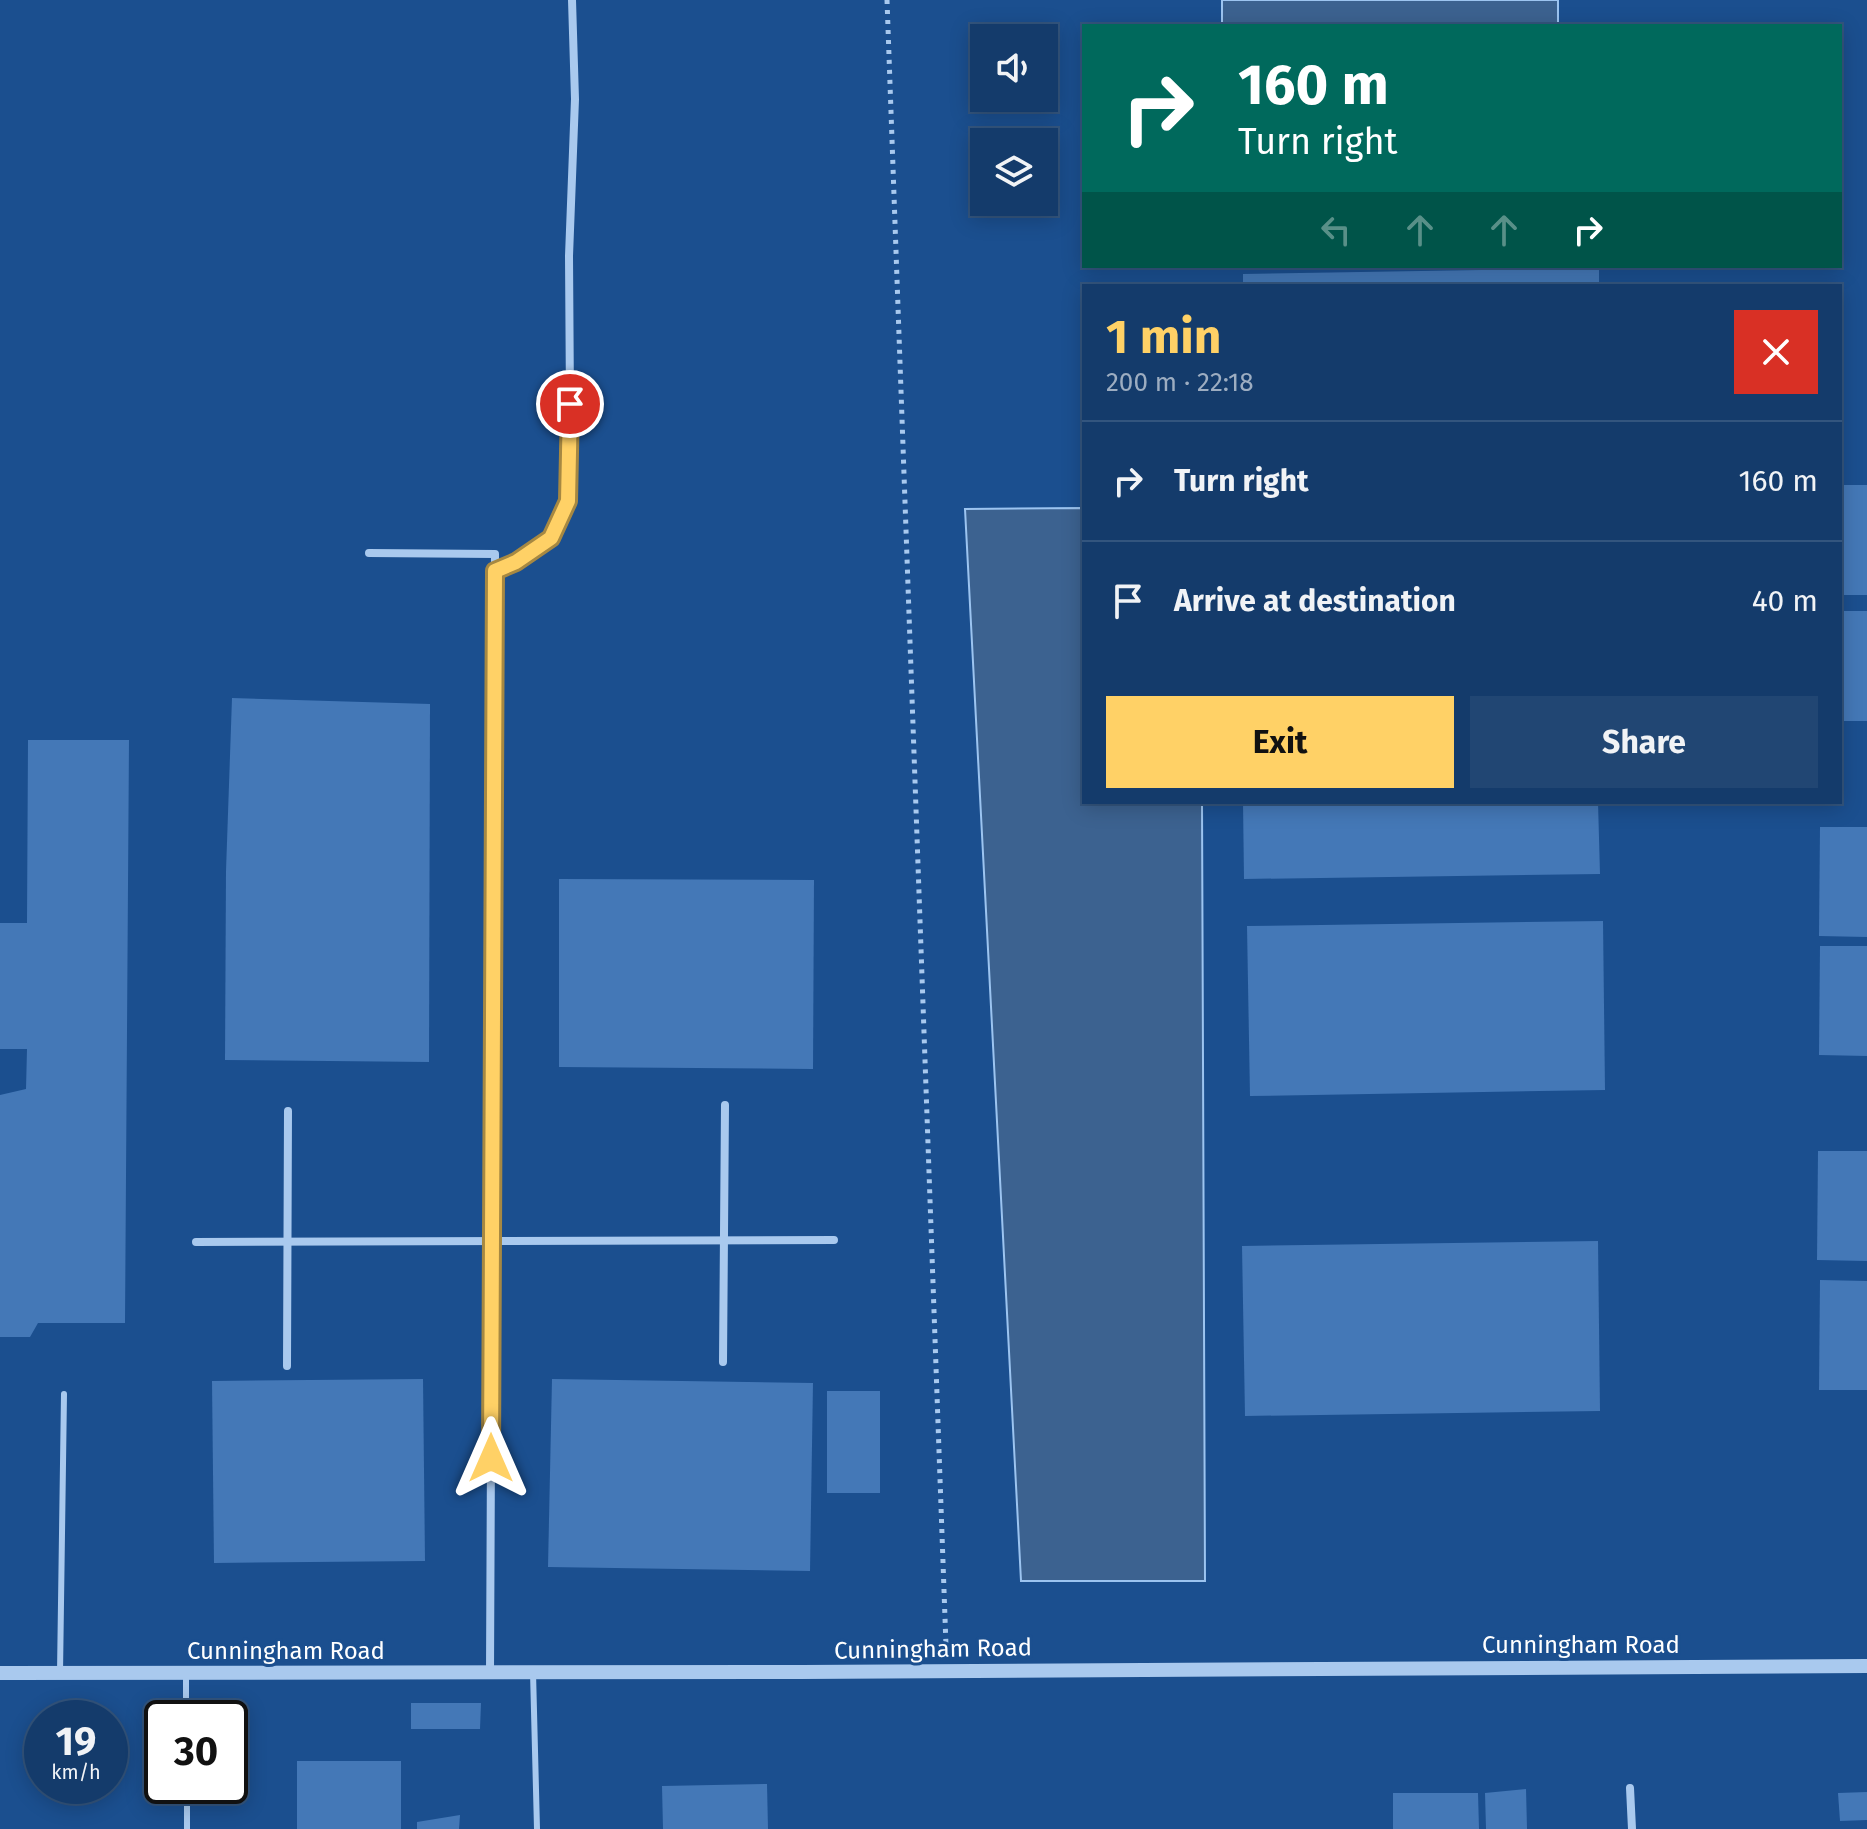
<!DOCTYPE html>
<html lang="en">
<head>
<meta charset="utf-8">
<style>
	body { margin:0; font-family:"Fira Sans",sans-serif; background:#214673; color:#f1f3f6; height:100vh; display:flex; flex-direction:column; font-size:30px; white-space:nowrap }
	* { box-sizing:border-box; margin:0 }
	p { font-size:26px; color:#9dadc1 }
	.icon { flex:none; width:44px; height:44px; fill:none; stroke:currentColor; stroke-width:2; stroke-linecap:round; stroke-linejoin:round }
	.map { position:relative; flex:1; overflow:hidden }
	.drawer { position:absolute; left:1082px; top:284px; width:760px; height:520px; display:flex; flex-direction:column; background:#143b6b; border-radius:0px; box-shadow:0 4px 20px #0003,0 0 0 2px #33557e }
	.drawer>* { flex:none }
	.hud { position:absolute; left:1082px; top:24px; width:760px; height:244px; border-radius:0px; box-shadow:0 4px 20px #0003,0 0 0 2px #33557e; background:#00695c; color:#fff; overflow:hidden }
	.fabs { position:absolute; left:970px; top:24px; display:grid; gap:16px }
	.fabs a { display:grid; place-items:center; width:88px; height:88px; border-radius:0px; background:#143b6b; box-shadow:0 4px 20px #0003,0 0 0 2px #33557e; font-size:40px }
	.speed { position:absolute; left:24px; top:1700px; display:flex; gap:16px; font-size:40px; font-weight:700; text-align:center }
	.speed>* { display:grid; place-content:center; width:104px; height:104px; border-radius:50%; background:#143b6b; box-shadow:0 4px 20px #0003,0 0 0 2px #33557e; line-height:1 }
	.speed small { font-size:20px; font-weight:400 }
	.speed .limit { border:4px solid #111; border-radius:12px; background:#fff; color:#111 }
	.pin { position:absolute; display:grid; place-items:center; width:68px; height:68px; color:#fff; margin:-34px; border:4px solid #fff; border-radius:50%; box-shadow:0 2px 8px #0007 }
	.me { position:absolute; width:88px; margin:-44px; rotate:0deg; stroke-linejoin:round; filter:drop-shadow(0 0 6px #0008) }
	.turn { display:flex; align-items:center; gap:28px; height:168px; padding:0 24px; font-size:36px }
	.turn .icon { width:104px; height:104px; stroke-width:2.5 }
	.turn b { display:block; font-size:56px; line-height:68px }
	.lanes { display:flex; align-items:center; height:76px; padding:0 24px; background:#0003; justify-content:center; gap:40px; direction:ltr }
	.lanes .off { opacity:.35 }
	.round { display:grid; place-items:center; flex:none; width:84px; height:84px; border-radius:0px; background:#214673 }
	.headline { display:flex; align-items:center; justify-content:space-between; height:136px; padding:0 24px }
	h1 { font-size:48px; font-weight:700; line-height:60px; color:#ffd166 }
	.cta { display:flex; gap:16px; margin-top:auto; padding:16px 24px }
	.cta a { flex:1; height:92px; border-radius:0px; background:#ffd166; color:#111; font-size:32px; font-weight:700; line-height:92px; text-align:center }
	.cta a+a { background:#214673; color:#f1f3f6 }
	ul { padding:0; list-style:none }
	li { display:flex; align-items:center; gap:24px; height:120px; padding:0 24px; border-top:2px solid #33557e }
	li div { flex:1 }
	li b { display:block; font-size:30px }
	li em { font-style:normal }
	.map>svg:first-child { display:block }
</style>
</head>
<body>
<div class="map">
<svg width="1867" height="1829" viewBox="0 0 1867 1829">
	<rect width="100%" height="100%" fill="#1b4f8f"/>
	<g fill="#3c6290" stroke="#9cc4f0" stroke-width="2">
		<rect x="1222" y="0" width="336" height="26"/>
		<polygon points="1084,508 1084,802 1202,802 1205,1581 1021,1581 965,509"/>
	</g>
	<g fill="#4478b7">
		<polygon points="1599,268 1599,286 1243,286 1243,274"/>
		<rect x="1840" y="485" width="27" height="110"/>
		<rect x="1840" y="611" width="27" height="110"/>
		<polygon points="232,698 430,704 429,1062 225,1060 226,871"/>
		<polygon points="28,740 129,740 125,1323 38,1323 30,1337 0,1337 0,1095 26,1089 27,1049 0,1049 0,923 27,923"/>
		<polygon points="1243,802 1598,802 1600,874 1244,879"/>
		<polygon points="1820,827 1867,827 1867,937 1819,936"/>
		<polygon points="559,879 814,880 813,1069 559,1067"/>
		<polygon points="1603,921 1605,1090 1250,1096 1247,926"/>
		<polygon points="1820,946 1867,946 1867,1056 1819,1055"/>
		<polygon points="1818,1151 1867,1151 1867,1261 1817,1260"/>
		<polygon points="1598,1241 1600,1411 1245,1416 1242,1246"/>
		<polygon points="1820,1280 1867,1281 1867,1390 1819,1390"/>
		<polygon points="423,1379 425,1561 214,1563 212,1381"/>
		<polygon points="552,1379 813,1383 810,1571 548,1567"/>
		<rect x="827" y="1391" width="53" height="102"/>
		<polygon points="411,1703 481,1703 480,1729 411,1729"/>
		<rect x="297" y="1761" width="104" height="68"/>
		<polygon points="767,1784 768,1829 663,1829 662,1786"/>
		<polygon points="1526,1789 1527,1829 1486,1829 1485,1793"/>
		<polygon points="1867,1792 1867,1820 1840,1821 1838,1793"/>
		<polygon points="1393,1793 1478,1793 1479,1829 1393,1829"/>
		<polygon points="460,1815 459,1829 417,1829 417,1822"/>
	</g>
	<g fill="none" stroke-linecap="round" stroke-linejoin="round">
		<polyline stroke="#a9c9ee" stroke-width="5" stroke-dasharray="4 6" stroke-linecap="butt" points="887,0 946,1646"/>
		<g stroke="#a9c9ee" stroke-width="6">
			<polyline points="533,1672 537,1829"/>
			<polyline points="60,1673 64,1394"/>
			<polyline points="186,1673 186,1718"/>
			<polyline points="187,1786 187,1829"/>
		</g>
		<g stroke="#a9c9ee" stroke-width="8">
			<polyline points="369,553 495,554 490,1673"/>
			<polyline points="495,571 516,562 551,538 568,501 570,404 569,256 575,99 572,0"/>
			<polyline points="196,1242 834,1240"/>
			<polyline points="723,1362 725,1105"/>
			<polyline points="287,1366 288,1111"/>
			<polyline points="1630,1788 1632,1829"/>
		</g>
		<polyline stroke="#a9c9ee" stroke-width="14" points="0,1673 802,1672 1867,1666"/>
	</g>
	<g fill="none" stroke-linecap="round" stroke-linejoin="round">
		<defs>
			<polyline id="route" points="491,1458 495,571 516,562 551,538 568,501 570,404"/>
		</defs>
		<use href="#route" stroke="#a68842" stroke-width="20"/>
		<use href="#route" stroke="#ffd166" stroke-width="14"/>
	</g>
	<g text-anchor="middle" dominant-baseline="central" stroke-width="6" stroke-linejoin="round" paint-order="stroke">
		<g font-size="24" fill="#fff" stroke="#1b4f8f">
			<text x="1581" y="1645">Cunningham Road</text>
			<text transform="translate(933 1649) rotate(-1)">Cunningham Road</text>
			<text x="286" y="1651">Cunningham Road</text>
		</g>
	</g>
</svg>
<div class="fabs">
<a><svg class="icon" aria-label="sound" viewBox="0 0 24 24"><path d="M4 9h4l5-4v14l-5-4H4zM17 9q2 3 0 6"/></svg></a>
<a><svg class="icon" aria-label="layers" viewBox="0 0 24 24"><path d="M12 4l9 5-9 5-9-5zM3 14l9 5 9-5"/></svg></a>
</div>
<div class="speed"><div>19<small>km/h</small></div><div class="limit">30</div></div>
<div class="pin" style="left:570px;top:404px;background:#d93025"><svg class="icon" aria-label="arrive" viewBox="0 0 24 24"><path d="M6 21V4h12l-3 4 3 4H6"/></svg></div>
<svg class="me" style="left:491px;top:1458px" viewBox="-20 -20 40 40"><path d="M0-17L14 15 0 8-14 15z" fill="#ffd166" stroke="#fff" stroke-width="4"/></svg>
<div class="hud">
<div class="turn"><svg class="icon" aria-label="right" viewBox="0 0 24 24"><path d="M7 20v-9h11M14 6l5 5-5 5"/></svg><div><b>160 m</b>Turn right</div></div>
<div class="lanes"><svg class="icon off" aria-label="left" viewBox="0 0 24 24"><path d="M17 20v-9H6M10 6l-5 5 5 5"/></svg><svg class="icon off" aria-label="ahead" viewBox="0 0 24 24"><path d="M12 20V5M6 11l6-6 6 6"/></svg><svg class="icon off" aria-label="ahead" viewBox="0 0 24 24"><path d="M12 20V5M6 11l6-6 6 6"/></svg><svg class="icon" aria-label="right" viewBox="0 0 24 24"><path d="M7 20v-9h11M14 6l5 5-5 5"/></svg></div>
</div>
<section class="drawer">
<div class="headline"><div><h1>1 min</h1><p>200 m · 22:18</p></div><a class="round" style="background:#d93025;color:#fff"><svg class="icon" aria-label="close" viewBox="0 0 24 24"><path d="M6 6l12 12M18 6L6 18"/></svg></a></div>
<ul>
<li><svg class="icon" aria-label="right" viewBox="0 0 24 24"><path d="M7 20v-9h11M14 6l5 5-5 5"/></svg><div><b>Turn right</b></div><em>160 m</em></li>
<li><svg class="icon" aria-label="arrive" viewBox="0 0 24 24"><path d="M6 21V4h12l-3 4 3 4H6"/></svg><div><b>Arrive at destination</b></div><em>40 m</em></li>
</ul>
<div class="cta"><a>Exit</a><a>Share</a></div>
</section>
</div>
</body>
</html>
